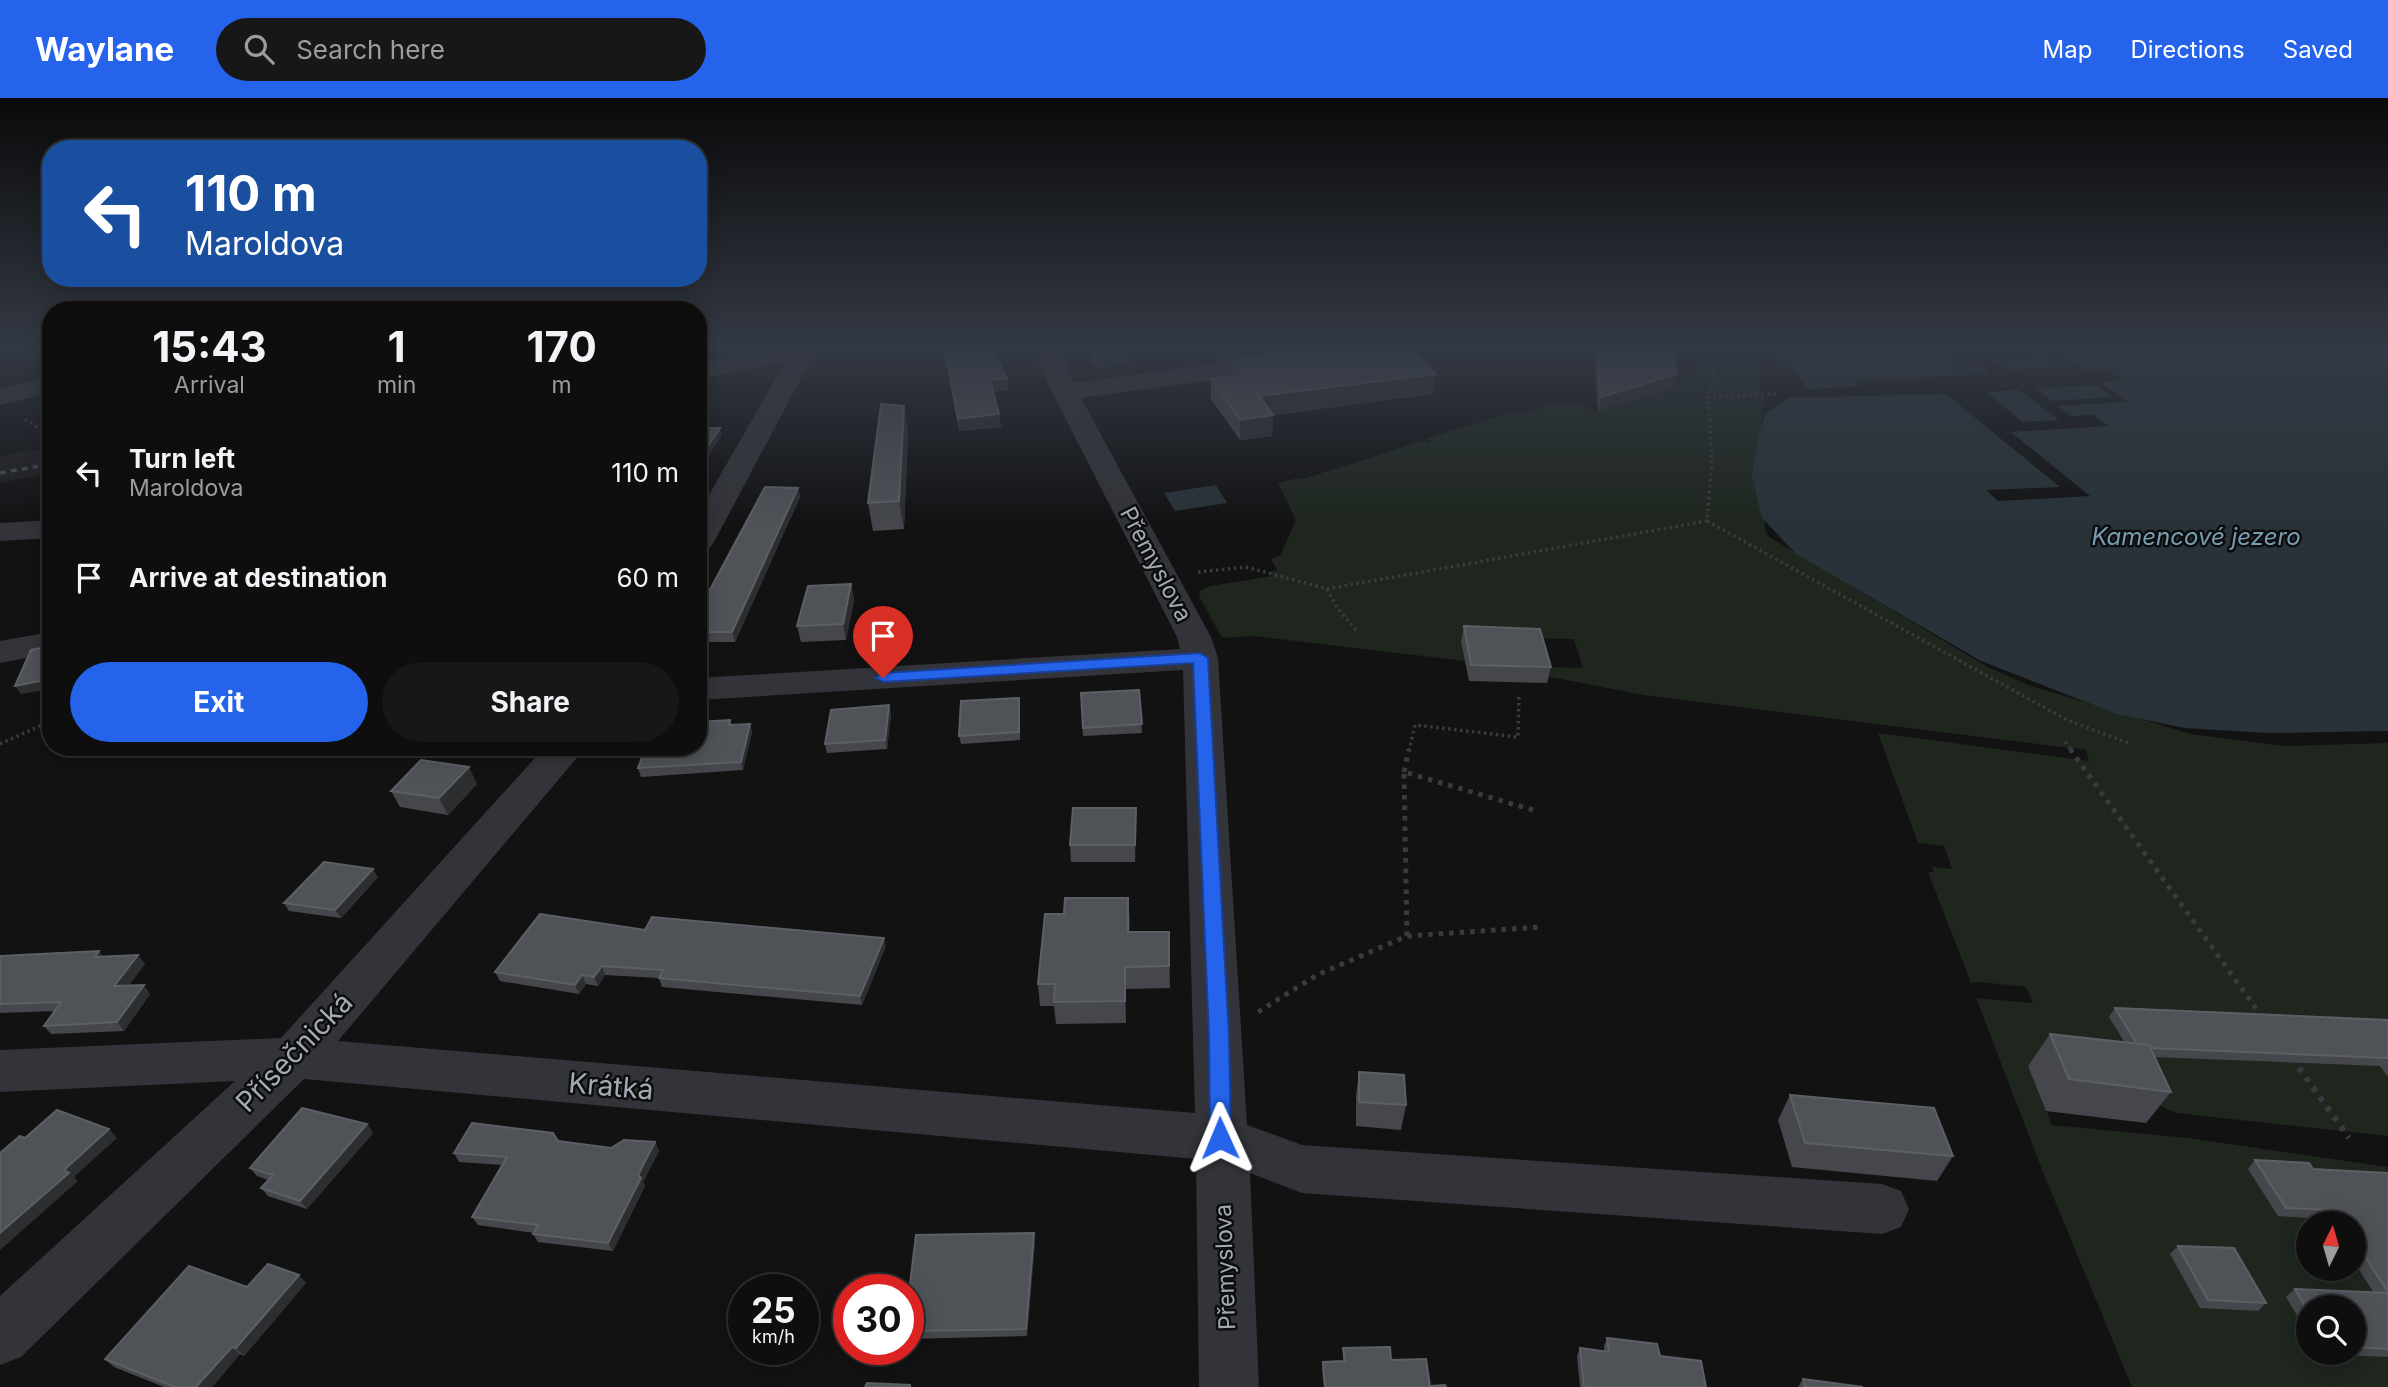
<!DOCTYPE html>
<html lang="en">
<head>
<meta charset="utf-8">
<style>
	body { margin:0; font-family:Inter,sans-serif; background:#171717; color:#f1f3f6; height:100vh; display:flex; flex-direction:column; font-size:26px; white-space:nowrap }
	* { box-sizing:border-box; margin:0 }
	p { font-size:23px; color:#9b9c9e }
	.icon { flex:none; width:38px; height:38px; fill:none; stroke:currentColor; stroke-width:2; stroke-linecap:round; stroke-linejoin:round }
	.map { position:relative; flex:1; overflow:hidden }
	.panel { position:absolute; left:42px; top:203px; width:665px; height:455px; display:flex; flex-direction:column; background:#0e0e0e; border-radius:28px; box-shadow:0 4px 18px #0003,0 0 0 2px #2e2e2e }
	.panel>* { flex:none }
	.guide { position:absolute; left:42px; top:42px; width:665px; height:147px; border-radius:28px; box-shadow:0 4px 18px #0003,0 0 0 2px #2e2e2e; background:#1a4fa0; color:#fff; overflow:hidden }
	.needle { width:46px; rotate:5deg }
	.fabs { position:absolute; left:2296px; top:1113px; display:grid; gap:14px }
	.fabs a { display:grid; place-items:center; width:70px; height:70px; border-radius:50%; background:#0e0e0e; box-shadow:0 4px 18px #0003,0 0 0 2px #2e2e2e; font-size:35px }
	.speed { position:absolute; left:728px; top:1176px; display:flex; gap:14px; font-size:35px; font-weight:700; text-align:center }
	.speed>* { display:grid; place-content:center; width:91px; height:91px; border-radius:50%; background:#0e0e0e; box-shadow:0 4px 18px #0003,0 0 0 2px #2e2e2e; line-height:1 }
	.speed small { font-size:18px; font-weight:400 }
	.speed .limit { border:10px solid #d22; background:#fff; color:#111 }
	.pin { position:absolute; display:grid; place-items:center; width:60px; height:60px; color:#fff; margin:-72px -30px; border-radius:50% 50% 50% 0; rotate:-45deg; box-shadow:0 0 7px #0007 }
	.pin .icon { rotate:45deg }
	.me { position:absolute; width:77px; margin:-38px; rotate:359deg; stroke-linejoin:round; filter:drop-shadow(0 0 5px #0008) }
	.turn { display:flex; align-items:center; gap:24px; height:147px; padding:0 28px; font-size:32px }
	.turn .icon { width:91px; height:91px; stroke-width:2.5 }
	.turn b { display:block; font-size:49px; line-height:60px }
	.eta { display:flex; justify-content:space-evenly; align-items:center; height:119px; text-align:center }
	.eta b { font-size:42px; font-weight:700; line-height:49px }
	.button { display:flex; gap:14px; margin-top:auto; padding:14px 28px }
	.button a { flex:1; height:80px; border-radius:42px; background:#2563eb; color:#fff; font-size:28px; font-weight:700; line-height:80px; text-align:center }
	.button a+a { background:#171717; color:#f1f3f6 }
	ul { padding:0; list-style:none }
	li { display:flex; align-items:center; gap:21px; height:105px; padding:0 28px }
	li div { flex:1 }
	li b { display:block; font-size:26px }
	li em { font-style:normal }
	header { display:flex; align-items:center; gap:42px; box-sizing:border-box; height:98px; padding:0 35px; background:#2563eb; color:#fff }
	header strong { font-size:33px }
	nav { display:flex; gap:38px; margin-inline-start:auto; font-size:24px }
	.search { width:490px; height:63px; background:#171717; display:flex; align-items:center; gap:18px; box-sizing:border-box; padding:0 24px; border-radius:38px; color:#9b9c9e; font-size:26px }
	.map>svg:first-child { display:block }
</style>
</head>
<body>
<header>
<strong>Waylane</strong>
<div class="search"><svg class="icon" aria-label="search" viewBox="0 0 24 24"><circle cx="10" cy="10" r="6"/><path d="M15 15l6 6"/></svg>Search here</div>
<nav><a>Map</a><a>Directions</a><a>Saved</a></nav>
</header>
<div class="map">
<svg width="2388" height="1289" viewBox="0 0 2388 1289">
	<rect width="100%" height="100%" fill="#121213"/>
	<polygon fill="#1e1e20" points="51,349 51,375 0,385 0,358"/>
	<path fill="#1e261e" fill-rule="evenodd" d="M1682,247H1705L1735,259L1752,256L1758,259L1761,294L1768,301H1764L1754,383L1764,386L1765,431L1769,439L1986,568L2028,587L2191,636L2284,648L2388,645V1038L2176,1015L2152,1004L2029,969L2052,1027L2188,1040L2388,1069V1289H2132L2043,1074L1976,900L2033,905L2026,889L1980,884L1971,885L1928,774H1934L1932,769L1952,771L1944,748L1918,745L1878,635L2089,663L2086,652L1643,597L1546,578L1543,569L1583,570L1574,541L1483,539L1461,545L1465,563L1254,538L1222,540L1199,498L1201,492L1211,488L1272,478L1270,474L1277,472L1271,461L1280,458L1296,422L1278,385L1298,380L1300,382L1423,343L1428,345L1431,344L1426,341L1514,313L1520,316C1553,306 1564,297 1596,314L1645,298L1646,280L1688,284L1687,274L1699,273L1696,258L1683,255ZM2308,1125H2354V1171H2308ZM2308,1209H2354V1255H2308Z"/>
	<g fill="#283238">
		<polygon points="1766,247 2388,247 2388,633 2268,635 2184,630 2117,616 1981,563 1796,456 1762,420 1752,379 1758,337 1765,316 1787,301 1780,293 1806,290 1802,282"/>
		<polygon points="1216,387 1227,405 1175,413 1164,395"/>
	</g>
	<path fill="#121213" fill-rule="evenodd" d="M1949,252H1973L1979,257L2055,253L2083,272H2106L2122,282L2099,284L2128,304L2057,308L2071,318L2093,317L2109,328L2011,334L2090,398L1998,403L1986,392L2060,389L1946,296L1782,300L1776,293L1859,288L1854,283L1989,276L1982,269L1961,268L1952,259H1969L1954,256ZM2049,257L2066,268L2007,272L1991,261ZM2095,287L2112,299L2052,303L2036,291ZM2019,292L2058,321V322L2023,324L1986,294Z"/>
	<g fill="none" stroke-linecap="round" stroke-linejoin="round">
		<g stroke="#393b40" stroke-width="3.5" stroke-dasharray="2.5 3.5" stroke-linecap="butt">
			<polyline points="1700,272 1715,273 1708,299"/>
			<polyline points="25,321 41,332 51,333"/>
			<polyline points="1707,423 2067,622 2128,645"/>
			<polyline points="1198,474 1246,469 1327,491 1707,423 1712,363 1708,299 1777,296"/>
			<polyline points="1327,491 1338,511 1357,533"/>
			<polyline points="2065,644 2072,653"/>
			<polyline points="0,646 51,623"/>
			<polyline points="1409,653 1415,627 1518,639 1519,596"/>
		</g>
		<g stroke="#393b40" stroke-width="5" stroke-dasharray="4.5 6" stroke-linecap="butt">
			<polyline points="2070,651 2262,919"/>
			<polyline points="1404,674 1409,651"/>
			<polyline points="1407,838 1404,674 1533,712"/>
			<polyline points="1258,914 1317,877 1407,838 1540,829"/>
		</g>
		<polyline stroke="#393b40" stroke-width="6" stroke-dasharray="5 7" stroke-linecap="butt" points="2292,960 2349,1040"/>
		<g fill="#333439" fill-rule="evenodd">
			<polygon points="791,247 834,249 831,254 813,258 714,444 709,451 698,453 698,416 785,264 698,281 698,265"/>
			<polygon points="1032,247 1057,247 1074,285 1283,256 1292,259 1296,264 1292,269 1283,272 1081,300 1211,539 1218,560 1247,1027 1302,1047 1882,1086 1901,1093 1909,1111 1901,1129 1882,1136 1302,1095 1250,1075 1259,1289 1199,1289 1196,1061 304,981 21,1259 0,1267 0,1198 235,983 0,994 0,952 281,940 545,649 586,649 338,943 1195,1015 1183,572 698,602 698,580 1180,551 1177,539 1052,294"/>
			<polygon points="51,279 51,295 0,307 0,291"/>
			<polygon points="51,422 51,440 0,443 0,425"/>
			<polygon points="51,534 51,555 0,565 0,543"/>
		</g>
		<polyline stroke="#484a50" stroke-width="3.5" stroke-dasharray="6 5" stroke-linecap="butt" points="0,375 51,366"/>
	</g>
	<g fill="#45474c">
		<polygon points="1083,247 1124,247 1129,266 1096,270"/>
		<polygon points="1209,247 1336,247 1219,263"/>
		<polygon points="1596,247 1672,247 1674,289 1598,313 1594,254"/>
		<polygon points="945,254 1007,280 1008,292 993,294 999,316 1001,329 959,333"/>
		<polygon points="1232,262 1433,296 1273,317 1272,338 1240,342 1211,301 1211,281 1232,279"/>
		<polygon points="908,334 904,431 873,433 868,405"/>
		<polygon points="798,390 800,399 735,544 698,544 698,514"/>
		<polygon points="851,486 854,502 846,542 801,544 797,528"/>
		<polygon points="1464,528 1551,569 1547,585 1469,583 1461,544"/>
		<polygon points="1139,592 1142,635 1083,638 1081,595"/>
		<polygon points="889,607 891,616 887,651 827,655 825,646"/>
		<polygon points="1020,608 1020,642 961,646 959,638"/>
		<polygon points="730,622 732,627 750,626 752,634 743,672 641,679 638,670"/>
		<polygon points="477,686 448,717 400,709 391,693"/>
		<polygon points="1136,727 1135,764 1071,764 1070,747"/>
		<polygon points="378,779 341,820 289,813 284,805"/>
		<polygon points="1130,822 1129,834 1169,834 1170,890 1126,891 1126,925 1056,926 1054,908 1040,908 1038,886"/>
		<polygon points="645,832 886,848 862,907 662,889 659,880 605,877 598,888 586,886 579,896 500,883 495,874"/>
		<polygon points="0,858 104,859 145,866 128,888 150,896 124,933 51,936 44,928 55,913 0,915"/>
		<polygon points="2115,910 2388,922 2388,979 2380,968 2154,959 2171,994 2146,1025 2046,1013 2028,968 2050,936 2125,945 2109,919"/>
		<polygon points="1359,974 1406,1007 1401,1032 1356,1028 1356,998"/>
		<polygon points="1790,997 1953,1058 1937,1083 1792,1069 1778,1022"/>
		<polygon points="367,1026 373,1035 307,1111 268,1098 261,1090 268,1082 257,1078 250,1070"/>
		<polygon points="558,1043 611,1050 655,1044 659,1053 643,1084 645,1088 613,1153 538,1144 533,1136 534,1135 478,1127 472,1119 503,1067 459,1064 454,1055"/>
		<polygon points="2255,1062 2313,1071 2388,1075 2388,1259 2320,1256 2320,1255 2354,1255 2354,1209 2308,1209 2308,1236 2286,1199 2295,1191 2374,1195 2354,1164 2354,1125 2328,1125 2325,1121 2278,1118 2248,1071"/>
		<polygon points="1035,1144 1027,1238 908,1241 908,1202"/>
		<polygon points="2178,1148 2266,1205 2258,1213 2200,1210 2170,1156"/>
		<polygon points="306,1185 244,1258 240,1256 212,1289 164,1289 114,1269 105,1261 247,1189"/>
		<polygon points="1607,1240 1660,1258 1706,1289 1580,1289 1577,1258 1580,1250 1604,1253 1604,1248"/>
		<polygon points="1343,1250 1391,1262 1430,1288 1446,1289 1324,1289 1322,1272 1323,1264 1343,1263"/>
		<polygon points="1803,1281 1863,1289 1798,1289"/>
	</g>
	<g fill="#2c2e30">
		<polygon points="1219,247 1336,247 1219,263"/>
		<polygon points="1129,256 1129,266 1096,270 1095,260"/>
		<polygon points="1436,276 1433,296 1259,318 1260,298"/>
		<polygon points="1677,276 1674,289 1598,313 1601,299"/>
		<polygon points="1007,280 1008,292 991,294 990,282"/>
		<polygon points="904,308 908,334 904,431 899,403"/>
		<polygon points="999,316 1001,329 959,333 958,321"/>
		<polygon points="1273,317 1272,338 1240,342 1240,322"/>
		<polygon points="720,330 722,337 698,374 698,363"/>
		<polygon points="798,390 800,399 735,544 732,534"/>
		<polygon points="851,486 854,502 846,542 843,526"/>
		<polygon points="51,581 51,591 21,596 15,588"/>
		<polygon points="889,607 891,616 887,651 885,642"/>
		<polygon points="750,626 752,634 743,672 741,664"/>
		<polygon points="469,669 477,686 448,717 439,700"/>
		<polygon points="373,771 378,779 341,820 335,812"/>
		<polygon points="1128,800 1130,822 1129,856 1128,834"/>
		<polygon points="884,840 886,848 862,907 860,898"/>
		<polygon points="99,853 106,862 95,859"/>
		<polygon points="138,857 145,866 121,897 114,888"/>
		<polygon points="602,868 605,877 598,888 594,879"/>
		<polygon points="1125,869 1126,891 1126,925 1125,903"/>
		<polygon points="582,877 586,886 579,896 575,887"/>
		<polygon points="144,887 150,896 124,933 117,924"/>
		<polygon points="367,1026 373,1035 307,1111 300,1103"/>
		<polygon points="109,1031 117,1040 74,1079 78,1083 0,1152 0,1135 64,1072"/>
		<polygon points="655,1044 659,1053 643,1084 645,1088 613,1153 608,1145 638,1077"/>
		<polygon points="1034,1135 1035,1144 1027,1238 1026,1231"/>
		<polygon points="299,1177 306,1185 244,1258 236,1250"/>
		<polygon points="232,1249 240,1256 212,1289 196,1289"/>
	</g>
	<g fill="#4f5257" stroke="#5c6066" stroke-width="2">
		<polygon points="1088,247 1124,247 1129,256 1095,260"/>
		<polygon points="1337,247 1407,247 1436,276 1260,298 1247,281 1273,317 1240,322 1211,281 1244,277 1232,262"/>
		<polygon points="1597,247 1672,247 1677,276 1601,299"/>
		<polygon points="989,248 1007,280 990,282 999,316 958,321 945,254"/>
		<polygon points="881,306 904,308 899,403 868,405"/>
		<polygon points="698,330 720,330 698,363"/>
		<polygon points="765,389 798,390 732,534 698,534 698,514"/>
		<polygon points="851,486 843,526 797,528 808,488"/>
		<polygon points="51,508 51,581 15,588 31,552 47,549 48,526 44,524"/>
		<polygon points="1464,528 1540,531 1551,569 1471,567"/>
		<polygon points="1139,592 1142,626 1083,630 1081,595"/>
		<polygon points="1019,600 1019,634 959,638 961,603"/>
		<polygon points="889,607 885,642 825,646 831,612"/>
		<polygon points="730,622 729,627 750,626 741,664 638,670 646,649 698,649 698,624"/>
		<polygon points="421,662 469,669 439,700 391,693"/>
		<polygon points="1073,710 1136,710 1135,747 1070,747"/>
		<polygon points="324,764 373,771 335,812 284,805"/>
		<polygon points="1065,800 1128,800 1128,834 1169,834 1169,868 1125,869 1125,903 1054,904 1055,886 1038,886 1045,816 1064,816"/>
		<polygon points="540,816 645,832 652,819 884,840 860,898 659,880 663,872 602,868 594,879 582,877 575,887 495,874"/>
		<polygon points="99,853 95,859 138,857 114,888 144,887 117,924 44,928 61,904 0,906 0,858"/>
		<polygon points="2115,910 2388,922 2388,960 2150,950 2149,947 2137,946"/>
		<polygon points="2050,936 2149,947 2171,994 2069,981"/>
		<polygon points="1359,974 1404,977 1406,1007 1359,1004"/>
		<polygon points="1790,997 1934,1010 1953,1058 1805,1045"/>
		<polygon points="302,1010 367,1026 300,1103 261,1090 273,1077 250,1070"/>
		<polygon points="57,1012 109,1031 64,1072 69,1075 0,1135 0,1055 20,1038 25,1040"/>
		<polygon points="472,1025 553,1035 558,1043 611,1050 624,1042 655,1044 638,1077 641,1080 608,1145 533,1136 538,1127 472,1119 507,1059 454,1055"/>
		<polygon points="2255,1062 2309,1065 2313,1071 2388,1075 2388,1194 2354,1142 2354,1125 2342,1125 2334,1112 2286,1110"/>
		<polygon points="1034,1135 1026,1231 908,1233 908,1202 916,1137"/>
		<polygon points="2178,1148 2234,1150 2266,1205 2208,1202"/>
		<polygon points="268,1166 299,1177 236,1250 232,1249 196,1289 175,1289 105,1261 189,1168 247,1189"/>
		<polygon points="2295,1191 2388,1195 2388,1251 2354,1249 2354,1209 2308,1209 2308,1213"/>
		<polygon points="1607,1240 1657,1246 1660,1258 1701,1263 1706,1289 1584,1289 1580,1250 1609,1254"/>
		<polygon points="1390,1249 1391,1262 1426,1261 1430,1288 1445,1287 1446,1289 1325,1289 1323,1264 1345,1263 1343,1250"/>
		<polygon points="1803,1281 1863,1289 1805,1289"/>
		<polygon points="867,1285 910,1287 910,1289 865,1289"/>
	</g>
	<linearGradient id="sky" x2="0" y2="1"><stop stop-color="#0a0a0a"/><stop offset="0.58" stop-color="#333944"/><stop offset="1" stop-color="#333944" stop-opacity="0"/></linearGradient>
	<rect width="2388" height="428" fill="url(#sky)"/>
	<polygon fill="#2563eb" stroke="#184099" stroke-width="2" points="1200,555 1208,560 1229,938 1231,1040 1228,1047 1220,1049 1213,1047 1210,1040 1209,938 1193,565 883,584 875,580 883,575"/>
	<g text-anchor="middle" dominant-baseline="central" stroke-width="5" stroke-linejoin="round" paint-order="stroke">
		<g font-size="23" fill="#a2aab5" stroke="#0d0d0e">
			<text transform="translate(1156 466) rotate(62)">Přemyslova</text>
			<text transform="translate(1225 1169) rotate(-92)">Přemyslova</text>
		</g>
		<g font-size="24" font-style="italic" fill="#779db2" stroke="#0d0d0e">
			<text x="2196" y="438">Kamencové jezero</text>
		</g>
		<g font-size="28" fill="#a2aab5" stroke="#0d0d0e">
			<text transform="translate(294 954) rotate(-46)">Přísečnická</text>
			<text transform="translate(611 988) rotate(5)">Krátká</text>
		</g>
	</g>
</svg>
<div class="fabs">
<a><svg class="needle" viewBox="-14 -14 28 28"><path d="M0-13l5 13h-10z" fill="#e53935"/><path d="M0 13l5-13h-10z" fill="#9b9c9e"/></svg></a>
<a><svg class="icon" aria-label="search" viewBox="0 0 24 24"><circle cx="10" cy="10" r="6"/><path d="M15 15l6 6"/></svg></a>
</div>
<div class="speed"><div>25<small>km/h</small></div><div class="limit">30</div></div>
<div class="pin" style="left:883px;top:580px;background:#d93025"><svg class="icon" aria-label="arrive" viewBox="0 0 24 24"><path d="M6 21V4h12l-3 4 3 4H6"/></svg></div>
<svg class="me" style="left:1220px;top:1040px" viewBox="-20 -20 40 40"><path d="M0-17L14 15 0 8-14 15z" fill="#2563eb" stroke="#fff" stroke-width="4"/></svg>
<div class="guide">
<div class="turn"><svg class="icon" aria-label="left" viewBox="0 0 24 24"><path d="M17 20v-9H6M10 6l-5 5 5 5"/></svg><div><b>110 m</b>Maroldova</div></div>
</div>
<section class="panel">
<div class="eta">
<div><b>15:43</b><p>Arrival</p></div>
<div><b>1</b><p>min</p></div>
<div><b>170</b><p>m</p></div>
</div>
<ul>
<li><svg class="icon" aria-label="left" viewBox="0 0 24 24"><path d="M17 20v-9H6M10 6l-5 5 5 5"/></svg><div><b>Turn left</b><p>Maroldova</p></div><em>110 m</em></li>
<li><svg class="icon" aria-label="arrive" viewBox="0 0 24 24"><path d="M6 21V4h12l-3 4 3 4H6"/></svg><div><b>Arrive at destination</b></div><em>60 m</em></li>
</ul>
<div class="button"><a>Exit</a><a>Share</a></div>
</section>
</div>
</body>
</html>
